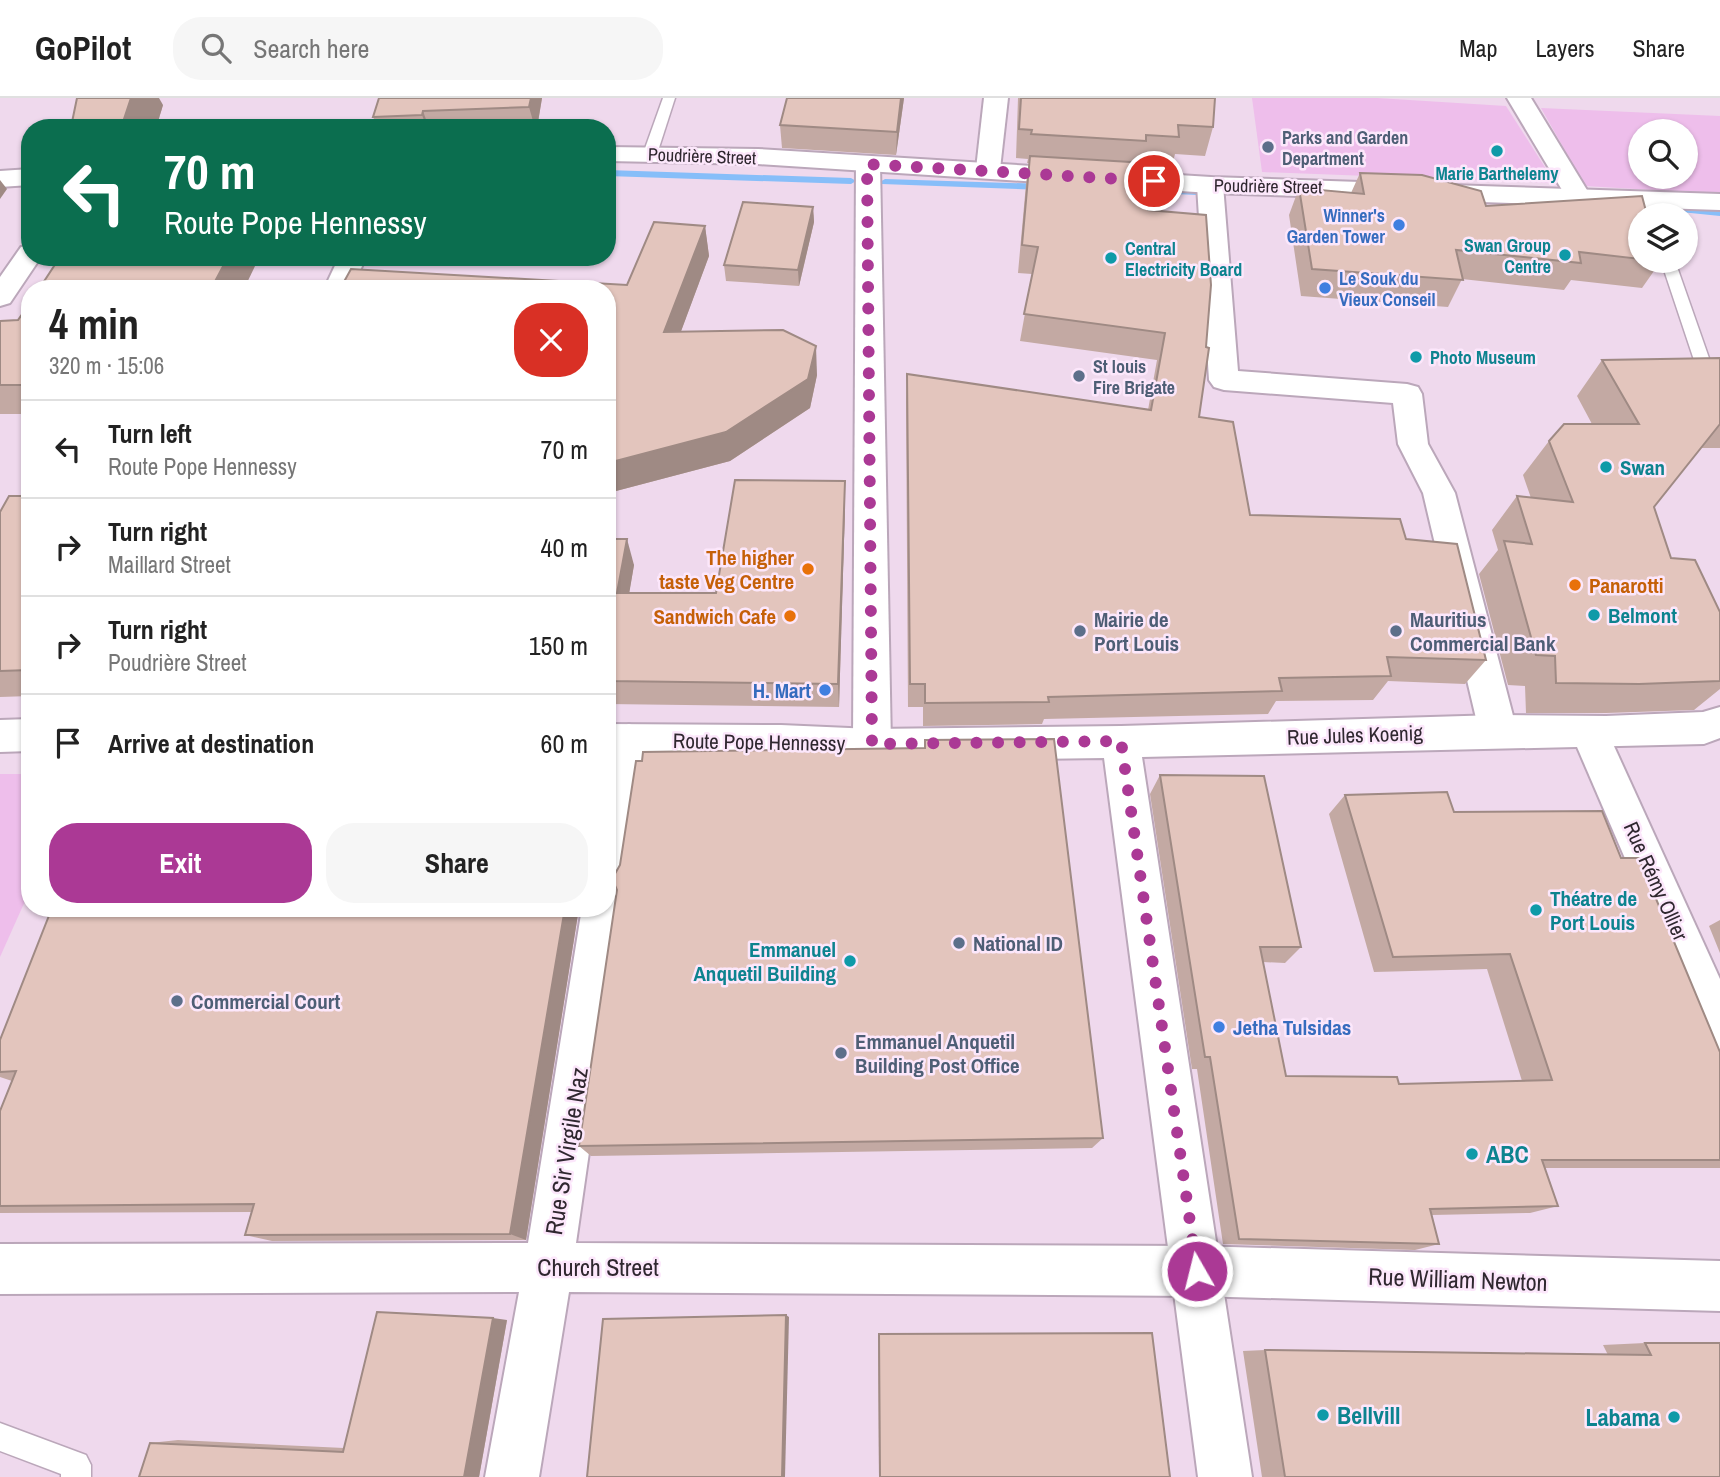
<!DOCTYPE html>
<html lang="en">
<head>
<meta charset="utf-8">
<style>
	body { margin:0; font-family:"Archivo Narrow",sans-serif; background:#f6f6f6; color:#222; height:100vh; display:flex; flex-direction:column; font-size:26px; white-space:nowrap }
	* { box-sizing:border-box; margin:0 }
	p { font-size:23px; color:#767676 }
	.icon { flex:none; width:38px; height:38px; fill:none; stroke:currentColor; stroke-width:2; stroke-linecap:round; stroke-linejoin:round }
	.map { position:relative; flex:1; overflow:hidden }
	.details { position:absolute; left:21px; top:182px; width:595px; height:637px; display:flex; flex-direction:column; background:#fff; border-radius:28px; box-shadow:0 2px 5px #0004 }
	.details>* { flex:none }
	.guide { position:absolute; left:21px; top:21px; width:595px; height:147px; border-radius:28px; box-shadow:0 2px 5px #0004; background:#0b6e4f; color:#fff; overflow:hidden }
	.buttons { position:absolute; left:1628px; top:21px; display:grid; gap:14px }
	.buttons a { display:grid; place-items:center; width:70px; height:70px; border-radius:50%; background:#fff; box-shadow:0 2px 5px #0004; font-size:35px }
	.pin { position:absolute; display:grid; place-items:center; width:60px; height:60px; color:#fff; margin:-30px; border:4px solid #fff; border-radius:50%; box-shadow:0 2px 7px #0007 }
	.me { position:absolute; width:77px; margin:-38px; rotate:352deg; stroke-linejoin:round; filter:drop-shadow(0 0 5px #0008) }
	.turn { display:flex; align-items:center; gap:24px; height:147px; padding:0 28px; font-size:32px }
	.turn .icon { width:91px; height:91px; stroke-width:2.5 }
	.turn b { display:block; font-size:49px; line-height:60px }
	.round { display:grid; place-items:center; flex:none; width:74px; height:74px; border-radius:28px; background:#f6f6f6 }
	.head { display:flex; align-items:center; justify-content:space-between; height:119px; padding:0 28px }
	h1 { font-size:42px; font-weight:800; line-height:52px }
	.cta { display:flex; gap:14px; margin-top:auto; padding:14px 28px }
	.cta a { flex:1; height:80px; border-radius:28px; background:#ab3995; color:#fff; font-size:28px; font-weight:800; line-height:80px; text-align:center }
	.cta a+a { background:#f6f6f6; color:#222 }
	ul { padding:0; list-style:none }
	li { display:flex; align-items:center; gap:21px; height:98px; padding:0 28px; border-top:2px solid #e0e0e0 }
	li div { flex:1 }
	li b { display:block; font-size:26px }
	li em { font-style:normal }
	header { display:flex; align-items:center; gap:42px; box-sizing:border-box; height:98px; padding:0 35px; background:#fff; border-bottom:2px solid #e0e0e0 }
	header strong { font-size:33px }
	nav { display:flex; gap:38px; margin-inline-start:auto; font-size:24px }
	.search { width:490px; height:63px; background:#f6f6f6; display:flex; align-items:center; gap:18px; box-sizing:border-box; padding:0 24px; border-radius:28px; color:#767676; font-size:26px }
	.map>svg:first-child { display:block }
</style>
</head>
<body>
<header>
<strong>GoPilot</strong>
<div class="search"><svg class="icon" aria-label="search" viewBox="0 0 24 24"><circle cx="10" cy="10" r="6"/><path d="M15 15l6 6"/></svg>Search here</div>
<nav><a>Map</a><a>Layers</a><a>Share</a></nav>
</header>
<div class="map">
<svg width="1720" height="1379" viewBox="0 0 1720 1379">
	<rect width="100%" height="100%" fill="#efd9ed"/>
	<g fill="#eebeeb" fill-rule="evenodd">
		<polygon points="1252,0 1377,0 1506,8 1555,85 1262,74"/>
		<path d="M1541,10L1720,18V96L1585,88ZM1685,33V79H1640V33Z"/>
		<polygon points="0,676 30,676 30,792 0,859"/>
	</g>
	<g fill="none" stroke-linecap="round" stroke-linejoin="round">
		<g fill="#87bef9" fill-rule="evenodd">
			<polygon points="607,72 851,80 856,83 851,86 607,78"/>
			<polygon points="885,81 1044,86 1049,89 1044,92 882,86 880,84"/>
			<polygon points="1131,89 1198,91 1203,94 1198,97 1128,94 1126,92"/>
			<polygon points="1664,107 1720,112 1720,118 1661,112 1659,110"/>
		</g>
		<defs>
			<g id="lane">
				<polygon points="663,0 675,0 657,56 650,60 645,59 643,56"/>
				<polygon points="1646,97 1653,101 1659,117 1645,117 1639,101"/>
				<polygon points="1661,163 1675,163 1717,283 1715,287 1703,287 1701,283"/>
				<polygon points="0,1325 86,1357 91,1367 91,1379 61,1379 61,1376 0,1353"/>
			</g>
			<g id="street">
				<polygon points="984,0 1008,0 1000,71 997,76 988,78 979,76 976,71"/>
				<polygon points="1507,0 1531,0 1590,97 1586,102 1577,105 1568,102"/>
				<polygon points="868,59 877,61 880,66 891,647 885,658 872,663 859,658 853,647 856,66 859,61"/>
				<polygon points="1210,79 1219,82 1223,87 1238,273 1407,286 1418,289 1422,296 1428,346 1455,395 1517,633 1511,644 1498,649 1485,644 1479,633 1423,395 1398,346 1393,305 1224,292 1214,289 1209,282 1197,87 1201,82"/>
				<polygon points="30,147 30,159 41,159 10,205 0,208 0,179 21,149"/>
				<polygon points="339,159 366,159 352,191 324,191"/>
				<polygon points="1590,619 1603,624 1720,881 1720,953 1705,946 1571,635 1577,624"/>
				<polygon points="629,626 642,631 648,642 627,786 619,800 624,810 576,1145 1197,1148 1720,1163 1720,1213 1197,1198 569,1194 539,1379 485,1379 519,1194 0,1196 0,1146 528,1145 582,810 607,810 607,660 610,642 616,631"/>
			</g>
			<g id="secondary">
				<polygon points="607,49 758,51 1211,79 1720,96 1720,112 1211,95 758,66 607,63"/>
				<polygon points="30,71 30,87 0,89 0,73"/>
				<polygon points="1720,609 1720,640 1704,646 1142,659 1252,1379 1198,1379 1104,660 872,663 781,659 607,658 607,626 781,627 872,631 1121,628 1498,617 1606,618 1703,614"/>
				<polygon points="30,621 30,653 0,654 0,622"/>
			</g>
		</defs>
		<use href="#lane" stroke="#bba7ba" stroke-width="3"/>
		<use href="#street" stroke="#bba7ba" stroke-width="4"/>
		<use href="#secondary" stroke="#bba7ba" stroke-width="4"/>
		<use href="#lane" fill="#fff" fill-rule="evenodd"/>
		<use href="#street" fill="#fff" fill-rule="evenodd"/>
		<use href="#secondary" fill="#fff" fill-rule="evenodd"/>
	</g>
	<g fill="#c3a9a3">
		<polygon points="379,0 542,0 537,30 378,30 373,19"/>
		<polygon points="904,0 896,57 782,50 780,27"/>
		<polygon points="1018,0 1215,0 1213,29 1205,58 1175,56 1172,68 1147,67 1148,112 1199,319 1250,417 1406,441 1486,562 1465,586 1388,583 1373,602 1276,603 1268,616 1044,621 1042,626 923,628 923,609 908,609 906,304 907,276 1148,312 1157,262 1020,243 1032,176 1018,175 1026,86 1029,65 1027,65 1028,61 1016,60"/>
		<polygon points="163,7 156,30 71,29"/>
		<polygon points="1360,75 1486,108 1640,117 1640,163 1661,163 1642,190 1571,182 1564,192 1462,181 1448,209 1301,198 1289,117 1299,90 1351,95"/>
		<polygon points="813,109 814,124 799,188 726,183 724,167"/>
		<polygon points="705,128 709,158 681,233 817,277 810,310 730,363 616,393 607,393 607,191 627,187"/>
		<polygon points="30,205 30,316 0,316 0,223 18,222"/>
		<polygon points="1720,260 1720,350 1700,350 1654,409 1671,460 1720,514 1720,591 1694,612 1606,615 1526,615 1525,588 1508,587 1479,476 1498,452 1492,432 1517,398 1531,400 1523,377 1549,343 1592,326 1577,298 1602,262"/>
		<polygon points="30,388 30,598 0,599 0,414 22,398"/>
		<polygon points="845,409 839,609 607,606 607,441 634,467 629,495 716,495"/>
		<polygon points="925,642 1103,1040 1092,1050 591,1058 579,1048 617,792 925,650"/>
		<polygon points="1160,677 1301,849 1285,865 1263,864 1286,978 1399,986 1522,983 1487,871 1374,874 1329,716 1345,697 1454,714 1621,760 1720,954 1720,1070 1545,1070 1558,1108 1530,1115 1432,1117 1439,1146 1415,1152 1223,1146 1197,971 1192,971 1150,696"/>
		<polygon points="52,810 579,810 526,1142 272,1143 245,1137 251,1114 0,1115 0,1013 12,983 0,979 0,942"/>
		<polygon points="1720,822 1720,855 1709,828"/>
		<polygon points="507,1222 479,1379 139,1379 150,1345 178,1342 344,1350"/>
		<polygon points="879,1236 1170,1379 879,1379 878,1238"/>
		<polygon points="1645,1245 1720,1379 1262,1379 1243,1253 1265,1252 1608,1257 1603,1247"/>
	</g>
	<g fill="#9f8a84">
		<polygon points="131,0 159,0 163,7 156,30 123,30 122,27"/>
		<polygon points="531,0 542,0 537,30 535,30 529,9"/>
		<polygon points="901,0 904,0 896,57 897,34"/>
		<polygon points="423,13 429,30 427,30 422,17"/>
		<polygon points="0,82 7,91 0,101"/>
		<polygon points="813,109 814,124 799,188 798,172"/>
		<polygon points="705,128 709,158 670,263 664,234"/>
		<polygon points="228,159 254,159 257,164 244,191 211,191"/>
		<polygon points="816,248 817,277 810,310 730,363 616,393 608,365"/>
		<polygon points="845,383 845,409 839,609 838,586"/>
		<polygon points="627,441 634,467 625,520 617,495"/>
		<polygon points="565,810 579,810 526,1142 510,1136"/>
		<polygon points="786,1217 789,1219 785,1379 782,1379"/>
		<polygon points="493,1220 507,1222 479,1379 464,1379"/>
	</g>
	<g fill="#e3c5bd" stroke="#9f8a84" stroke-width="2">
		<polygon points="77,0 131,0 122,27 71,29"/>
		<polygon points="379,0 531,0 529,9 423,13 422,17 373,19"/>
		<polygon points="787,0 901,0 897,34 780,27"/>
		<polygon points="1021,0 1215,0 1213,29 1178,27 1179,39 1146,37 1146,43 1031,36 1032,32 1019,31"/>
		<polygon points="1030,58 1147,65 1148,112 1206,117 1211,187 1206,249 1209,250 1199,319 1233,324 1250,417 1400,421 1406,441 1457,446 1486,562 1387,559 1391,578 1279,580 1282,593 1048,599 1049,604 925,605 925,586 910,586 907,276 1151,312 1165,235 1024,216 1038,149 1022,147"/>
		<polygon points="1360,75 1422,77 1481,93 1486,108 1642,98 1647,117 1640,117 1640,161 1579,154 1581,165 1456,152 1463,182 1312,171 1299,90 1364,96"/>
		<polygon points="743,104 813,109 798,172 724,167"/>
		<polygon points="654,124 705,128 664,234 783,232 816,248 808,281 726,334 608,365 607,365 607,191 340,191 351,171 627,187"/>
		<polygon points="60,159 228,159 211,191 39,191"/>
		<polygon points="30,205 30,287 0,287 0,223 18,222"/>
		<polygon points="1720,260 1720,326 1654,409 1671,460 1695,462 1720,514 1720,583 1639,586 1556,585 1555,558 1536,557 1504,443 1532,446 1517,398 1573,404 1549,343 1564,326 1639,326 1602,262"/>
		<polygon points="735,382 845,383 838,586 607,583 607,441 627,441 617,495 716,495"/>
		<polygon points="30,388 30,572 0,573 0,414 9,398 22,398"/>
		<polygon points="1054,641 1103,1040 579,1048 617,792 612,781 620,767 636,663 642,663 643,654 925,650 925,642"/>
		<polygon points="1160,677 1264,678 1301,849 1260,849 1286,978 1397,979 1399,986 1552,982 1510,856 1393,859 1345,697 1447,694 1454,714 1602,713 1621,760 1639,760 1720,954 1720,1062 1542,1062 1558,1108 1430,1111 1439,1146 1239,1141 1210,959 1205,959"/>
		<polygon points="52,810 565,810 510,1136 245,1137 254,1106 0,1108 0,1013 16,973 0,974 0,942"/>
		<polygon points="377,1214 493,1220 464,1379 139,1379 150,1345 343,1354"/>
		<polygon points="786,1217 782,1379 587,1379 603,1221"/>
		<polygon points="1152,1235 1170,1379 880,1379 879,1236"/>
		<polygon points="1645,1245 1720,1245 1720,1379 1285,1379 1265,1252 1651,1257"/>
	</g>
	<g fill="none" stroke-linecap="round" stroke-linejoin="round">
		<polyline stroke="#ab3995" stroke-width="12" stroke-dasharray="0 21.6" points="1154,83 867,66 872,646 1121,643 1197,1173"/>
	</g>
	<g fill="#5c6f8a" stroke="#fce7fb" stroke-width="2.5">
		<circle cx="1268" cy="49" r="7"/>
		<circle cx="1079" cy="278" r="7"/>
		<circle cx="1080" cy="533" r="7"/>
		<circle cx="1396" cy="533" r="7"/>
		<circle cx="959" cy="845" r="7"/>
		<circle cx="177" cy="903" r="7"/>
		<circle cx="841" cy="955" r="7"/>
	</g>
	<g fill="#0f9aa8" stroke="#fce7fb" stroke-width="2.5">
		<circle cx="1497" cy="53" r="7"/>
		<circle cx="1565" cy="157" r="7"/>
		<circle cx="1111" cy="160" r="7"/>
		<circle cx="1416" cy="259" r="7"/>
		<circle cx="1606" cy="369" r="7"/>
		<circle cx="1594" cy="517" r="7"/>
		<circle cx="1536" cy="812" r="7"/>
		<circle cx="850" cy="863" r="7"/>
		<circle cx="1472" cy="1056" r="7"/>
		<circle cx="1323" cy="1317" r="7"/>
		<circle cx="1674" cy="1319" r="7"/>
	</g>
	<g fill="#3f7fe0" stroke="#fce7fb" stroke-width="2.5">
		<circle cx="1399" cy="127" r="7"/>
		<circle cx="1325" cy="190" r="7"/>
		<circle cx="825" cy="592" r="7"/>
		<circle cx="1219" cy="929" r="7"/>
	</g>
	<g fill="#e8710a" stroke="#fce7fb" stroke-width="2.5">
		<circle cx="808" cy="471" r="7"/>
		<circle cx="1575" cy="487" r="7"/>
		<circle cx="790" cy="518" r="7"/>
	</g>
	<g text-anchor="middle" dominant-baseline="central" stroke-width="5" stroke-linejoin="round" paint-order="stroke">
		<g font-size="18" font-weight="bold" fill="#4e5e75" stroke="#fce7fb" text-anchor="start">
			<text x="1282" y="39">Parks and Garden<tspan x="1282" dy="21">Department</tspan></text>
			<text x="1093" y="268">St louis<tspan x="1093" dy="21">Fire Brigate</tspan></text>
		</g>
		<g font-size="18" fill="#2f272f" stroke="#fce7fb">
			<text transform="translate(702 58) rotate(2)">Poudrière Street</text>
			<text transform="translate(1268 88) rotate(1)">Poudrière Street</text>
		</g>
		<g font-size="18" font-weight="bold" fill="#0d838f" stroke="#fce7fb" text-anchor="start">
			<text x="1497" y="75" text-anchor="middle">Marie Barthelemy</text>
			<text x="1551" y="147" text-anchor="end">Swan Group<tspan x="1551" dy="21">Centre</tspan></text>
			<text x="1125" y="150">Central<tspan x="1125" dy="21">Electricity Board</tspan></text>
			<text x="1430" y="259">Photo Museum</text>
		</g>
		<g font-size="18" font-weight="bold" fill="#366cbe" stroke="#fce7fb" text-anchor="end">
			<text x="1385" y="117">Winner's<tspan x="1385" dy="21">Garden Tower</tspan></text>
			<text x="1339" y="180" text-anchor="start">Le Souk du<tspan x="1339" dy="21">Vieux Conseil</tspan></text>
		</g>
		<g font-size="21" font-weight="bold" fill="#0d838f" stroke="#fce7fb" text-anchor="start">
			<text x="1620" y="369">Swan</text>
			<text x="1608" y="517">Belmont</text>
			<text x="1550" y="800">Théatre de<tspan x="1550" dy="24">Port Louis</tspan></text>
			<text x="836" y="851" text-anchor="end">Emmanuel<tspan x="836" dy="24">Anquetil Building</tspan></text>
		</g>
		<g font-size="21" font-weight="bold" fill="#c56008" stroke="#fce7fb" text-anchor="end">
			<text x="794" y="459">The higher<tspan x="794" dy="24">taste Veg Centre</tspan></text>
			<text x="1589" y="487" text-anchor="start">Panarotti</text>
			<text x="776" y="518">Sandwich Cafe</text>
		</g>
		<g font-size="21" font-weight="bold" fill="#4e5e75" stroke="#fce7fb" text-anchor="start">
			<text x="1094" y="521">Mairie de<tspan x="1094" dy="24">Port Louis</tspan></text>
			<text x="1410" y="521">Mauritius<tspan x="1410" dy="24">Commercial Bank</tspan></text>
			<text x="973" y="845">National ID</text>
			<text x="191" y="903">Commercial Court</text>
			<text x="855" y="943">Emmanuel Anquetil<tspan x="855" dy="24">Building Post Office</tspan></text>
		</g>
		<g font-size="21" font-weight="bold" fill="#366cbe" stroke="#fce7fb" text-anchor="end">
			<text x="811" y="592">H. Mart</text>
			<text x="1233" y="929" text-anchor="start">Jetha Tulsidas</text>
		</g>
		<g font-size="21" fill="#2f272f" stroke="#fce7fb">
			<text transform="translate(1355 637) rotate(-2)">Rue Jules Koenig</text>
			<text transform="translate(759 644) rotate(1)">Route Pope Hennessy</text>
			<text transform="translate(1656 783) rotate(66)">Rue Rémy Ollier</text>
		</g>
		<g font-size="24" fill="#2f272f" stroke="#fce7fb">
			<text transform="translate(566 1053) rotate(-81)">Rue Sir Virgile Naz</text>
			<text x="598" y="1169">Church Street</text>
			<text transform="translate(1458 1181) rotate(2)">Rue William Newton</text>
		</g>
		<g font-size="24" font-weight="bold" fill="#0d838f" stroke="#fce7fb" text-anchor="start">
			<text x="1486" y="1056">ABC</text>
			<text x="1337" y="1317">Bellvill</text>
			<text x="1660" y="1319" text-anchor="end">Labama</text>
		</g>
	</g>
</svg>
<div class="buttons">
<a><svg class="icon" aria-label="search" viewBox="0 0 24 24"><circle cx="10" cy="10" r="6"/><path d="M15 15l6 6"/></svg></a>
<a><svg class="icon" aria-label="layers" viewBox="0 0 24 24"><path d="M12 4l9 5-9 5-9-5zM3 14l9 5 9-5"/></svg></a>
</div>
<div class="pin" style="left:1154px;top:83px;background:#d93025"><svg class="icon" aria-label="arrive" viewBox="0 0 24 24"><path d="M6 21V4h12l-3 4 3 4H6"/></svg></div>
<svg class="me" style="left:1197px;top:1173px" viewBox="-20 -20 40 40"><circle r="17" fill="#ab3995" stroke="#fff" stroke-width="3"/><path d="M0-11L8 9 0 5-8 9z" fill="#fff"/></svg>
<div class="guide">
<div class="turn"><svg class="icon" aria-label="left" viewBox="0 0 24 24"><path d="M17 20v-9H6M10 6l-5 5 5 5"/></svg><div><b>70 m</b>Route Pope Hennessy</div></div>
</div>
<section class="details">
<div class="head"><div><h1>4 min</h1><p>320 m · 15:06</p></div><a class="round" style="background:#d93025;color:#fff"><svg class="icon" aria-label="close" viewBox="0 0 24 24"><path d="M6 6l12 12M18 6L6 18"/></svg></a></div>
<ul>
<li><svg class="icon" aria-label="left" viewBox="0 0 24 24"><path d="M17 20v-9H6M10 6l-5 5 5 5"/></svg><div><b>Turn left</b><p>Route Pope Hennessy</p></div><em>70 m</em></li>
<li><svg class="icon" aria-label="right" viewBox="0 0 24 24"><path d="M7 20v-9h11M14 6l5 5-5 5"/></svg><div><b>Turn right</b><p>Maillard Street</p></div><em>40 m</em></li>
<li><svg class="icon" aria-label="right" viewBox="0 0 24 24"><path d="M7 20v-9h11M14 6l5 5-5 5"/></svg><div><b>Turn right</b><p>Poudrière Street</p></div><em>150 m</em></li>
<li><svg class="icon" aria-label="arrive" viewBox="0 0 24 24"><path d="M6 21V4h12l-3 4 3 4H6"/></svg><div><b>Arrive at destination</b></div><em>60 m</em></li>
</ul>
<div class="cta"><a>Exit</a><a>Share</a></div>
</section>
</div>
</body>
</html>
